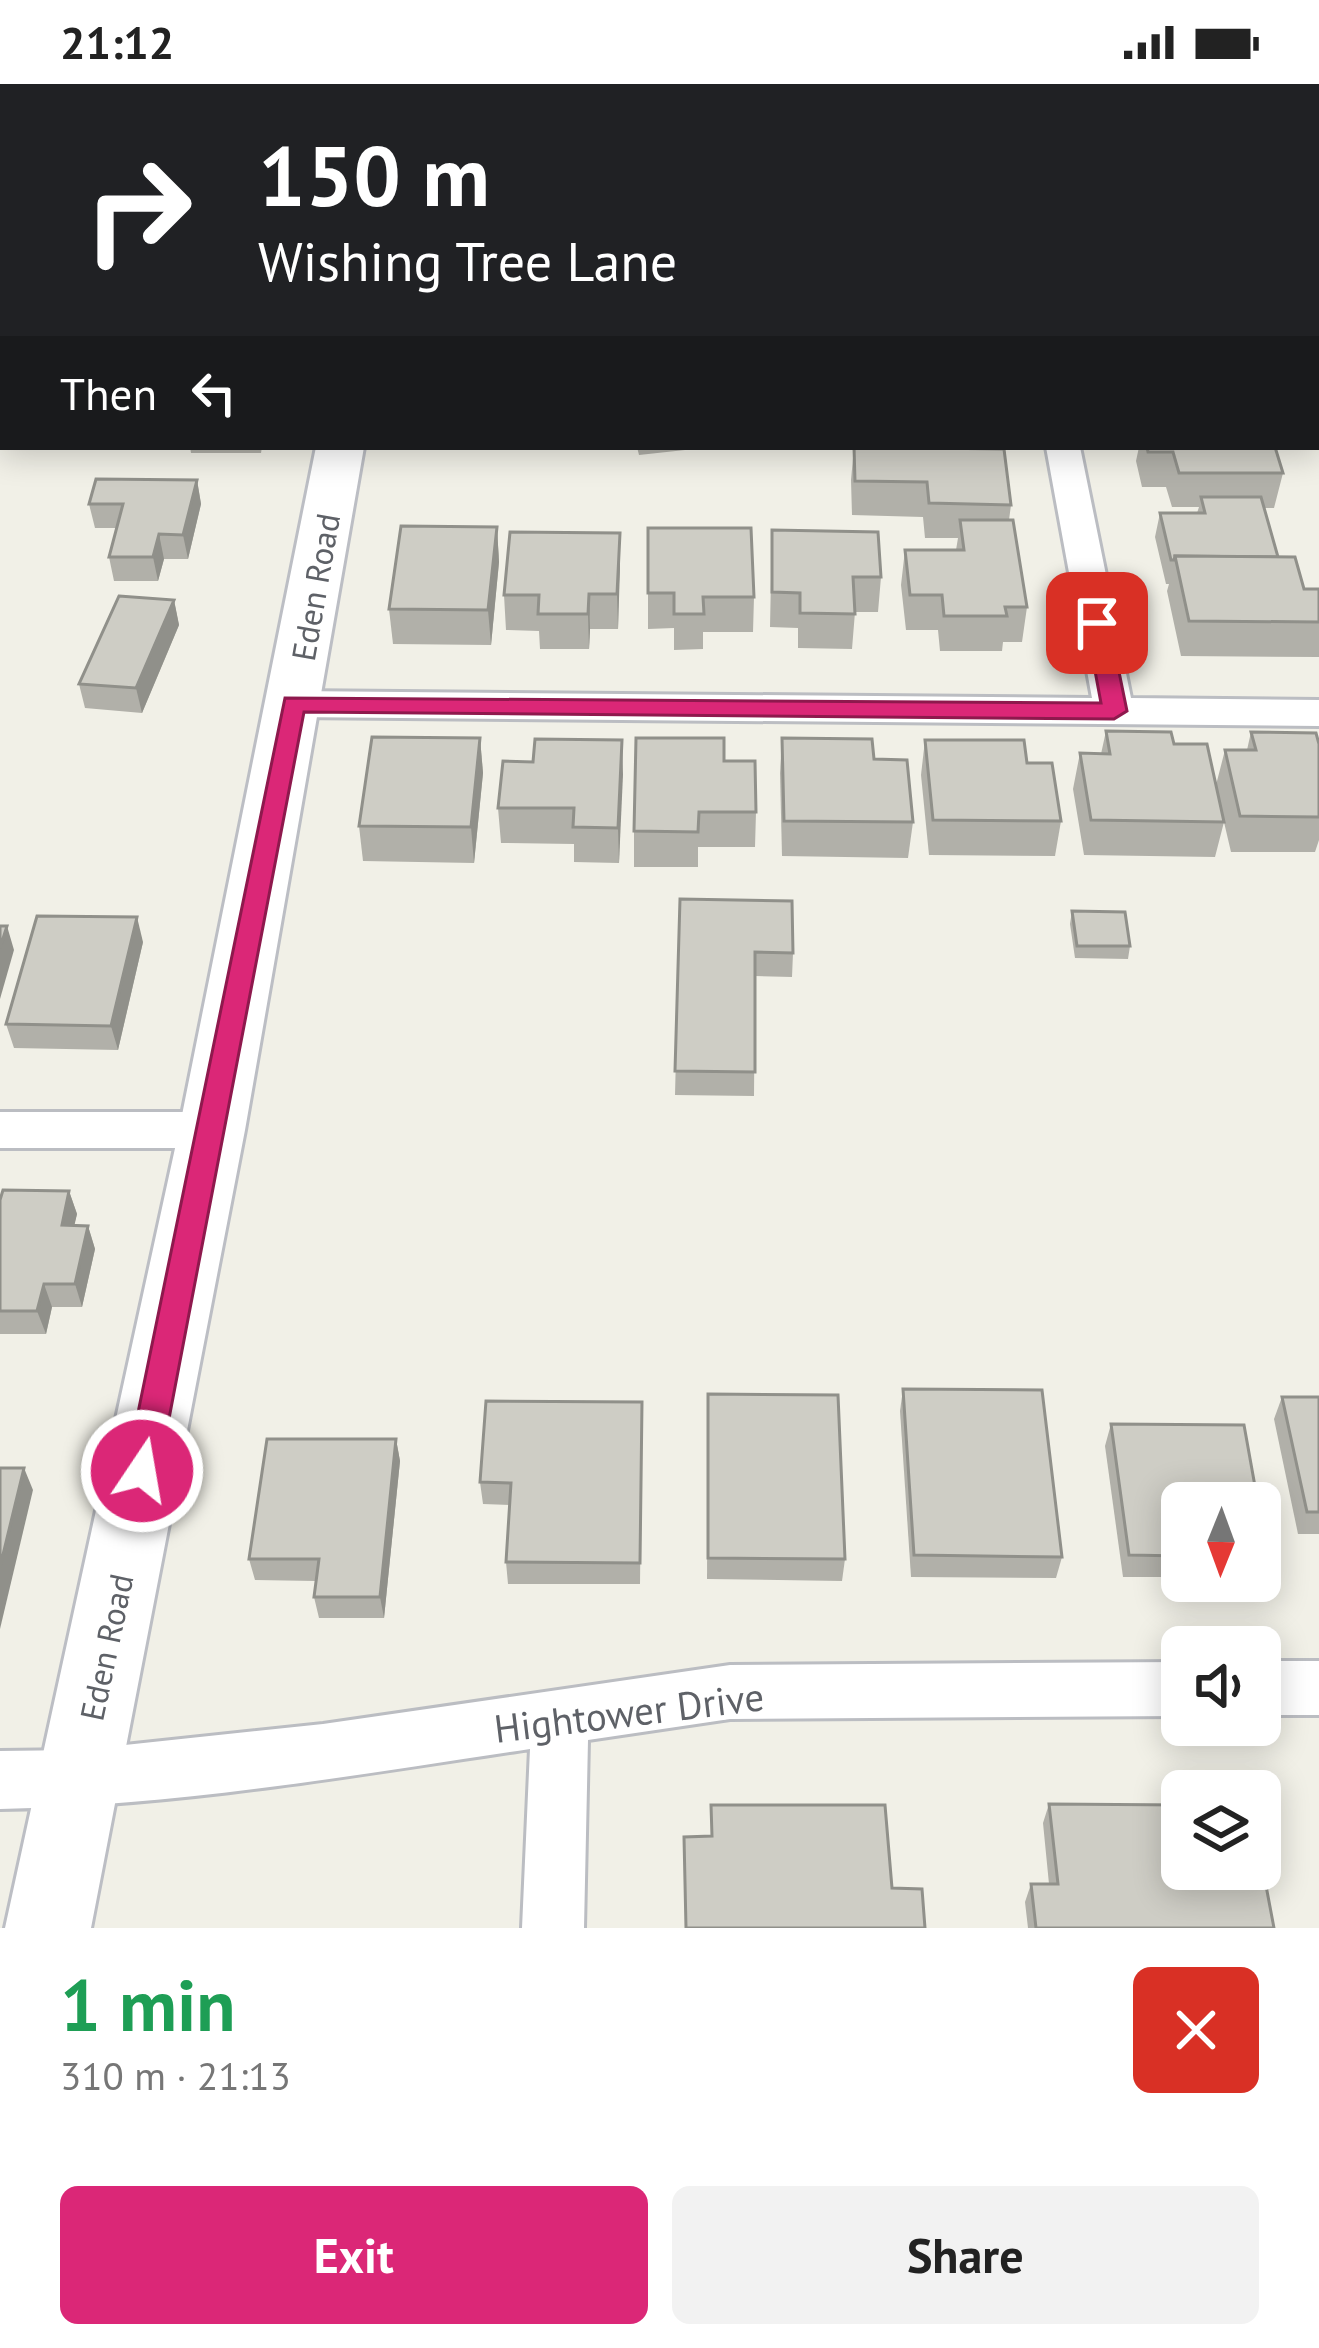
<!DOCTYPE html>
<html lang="en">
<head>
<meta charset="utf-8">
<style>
	body { margin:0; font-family:"PT Sans",sans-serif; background:#f2f2f2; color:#222; height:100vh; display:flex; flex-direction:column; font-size:45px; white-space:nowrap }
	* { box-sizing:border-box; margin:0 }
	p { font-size:39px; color:#767676 }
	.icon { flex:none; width:66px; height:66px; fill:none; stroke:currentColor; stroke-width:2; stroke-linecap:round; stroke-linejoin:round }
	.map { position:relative; height:1844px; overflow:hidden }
	.sheet { display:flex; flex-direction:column; background:#fff; flex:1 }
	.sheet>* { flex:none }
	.top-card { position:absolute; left:0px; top:0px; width:1320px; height:366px; box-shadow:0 6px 30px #0003; background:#202124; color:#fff; overflow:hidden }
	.needle { width:78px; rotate:181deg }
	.fabs { position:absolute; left:1161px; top:1398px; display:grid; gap:24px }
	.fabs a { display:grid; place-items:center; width:120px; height:120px; border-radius:18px; background:#fff; box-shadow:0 6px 30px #0003; font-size:60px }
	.pin { position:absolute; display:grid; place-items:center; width:102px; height:102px; color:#fff; margin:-51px; border-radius:24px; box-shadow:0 6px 18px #0006 }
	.me { position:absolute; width:132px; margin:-66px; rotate:12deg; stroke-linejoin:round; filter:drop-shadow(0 0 9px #0008) }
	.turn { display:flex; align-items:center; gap:42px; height:252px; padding:0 60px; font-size:54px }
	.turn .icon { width:156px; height:156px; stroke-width:2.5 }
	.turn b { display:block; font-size:84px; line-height:102px }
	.then { display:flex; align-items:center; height:114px; padding:0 60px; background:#0003; gap:24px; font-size:45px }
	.round { display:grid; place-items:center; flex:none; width:126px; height:126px; border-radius:18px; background:#f2f2f2 }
	.overview { display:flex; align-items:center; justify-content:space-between; height:204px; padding:0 60px }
	h1 { font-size:72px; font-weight:800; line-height:90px; color:#1e9e55 }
	.button { display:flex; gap:24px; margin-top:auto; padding:24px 60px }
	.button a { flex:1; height:138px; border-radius:18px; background:#db2777; color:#fff; font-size:48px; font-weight:800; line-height:138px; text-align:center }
	.button a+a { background:#f2f2f2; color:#222 }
	.status { display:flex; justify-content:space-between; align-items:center; height:84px; padding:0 60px; background:#fff; direction:ltr }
	.status svg { height:33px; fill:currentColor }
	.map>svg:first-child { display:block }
</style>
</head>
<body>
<div class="status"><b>21:12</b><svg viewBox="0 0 49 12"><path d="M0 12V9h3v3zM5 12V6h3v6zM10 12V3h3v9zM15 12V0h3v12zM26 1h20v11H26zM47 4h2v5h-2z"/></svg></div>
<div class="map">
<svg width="1319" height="1844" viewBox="0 0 1319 1844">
	<rect width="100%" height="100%" fill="#f1f0e7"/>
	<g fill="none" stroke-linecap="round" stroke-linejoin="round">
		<defs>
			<g id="street">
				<rect x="1317" y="30" width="2" height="18"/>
				<rect x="1317" y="254" width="2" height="20"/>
				<polygon points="1046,363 1080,363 1131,614 1319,616 1319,642 293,633 279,629 273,620 279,611 293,607 1092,614"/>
				<polygon points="0,1028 212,1028 229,1033 236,1046 229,1059 212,1064 0,1064"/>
				<rect x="1260" y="1577" width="59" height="54"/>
				<path d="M1182,1578V1632L730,1635L588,1656L584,1844H522L530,1665C355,1691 177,1722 0,1725V1667L78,1666L323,1640L730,1581Z"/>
			</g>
			<g id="secondary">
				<polygon points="573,0 620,0 571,3"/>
				<polygon points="3,139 3,165 0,166 0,140"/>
				<polygon points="316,363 364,363 245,1046 91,1844 5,1844 179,1046"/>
			</g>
		</defs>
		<use href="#street" stroke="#bbbdc2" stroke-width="6"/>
		<use href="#secondary" stroke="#bcbec4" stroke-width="6"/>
		<polyline stroke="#9bcaaf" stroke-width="6" stroke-dasharray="9 4.5" stroke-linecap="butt" points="657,3 666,0"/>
		<use href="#street" fill="#fff" fill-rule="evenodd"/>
		<use href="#secondary" fill="#fff" fill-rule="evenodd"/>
		<polyline stroke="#b7b8b8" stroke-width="6" stroke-dasharray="1.5 10" stroke-linecap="butt" points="740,3 749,0"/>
	</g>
	<g fill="#b1b0a9">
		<polygon points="68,0 111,0 110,3 69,3"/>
		<polygon points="1012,0 1063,0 1057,3 1018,3"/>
		<polygon points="1223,0 1277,0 1274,3 1235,3"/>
		<rect x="0" y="15" width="3" height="72"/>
		<rect x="1317" y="161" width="2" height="69"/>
		<rect x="1317" y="269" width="2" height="63"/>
		<polygon points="190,363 262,363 261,369 191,369"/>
		<polygon points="637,363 685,363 685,366 639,371"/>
		<polygon points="854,363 995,363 1011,421 1009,436 1027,523 1022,558 1003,558 1002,567 940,567 938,546 906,546 901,501 905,466 956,466 958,454 925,454 923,433 852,431 851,396"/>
		<polygon points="1139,363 1275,363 1283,389 1274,424 1264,424 1278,473 1304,505 1319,505 1319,573 1181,572 1167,507 1169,500 1166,500 1155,453 1160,429 1197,429 1199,423 1172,423 1166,403 1142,403 1136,377"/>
		<polygon points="197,396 201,420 188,475 164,475 158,497 114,497 109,473 117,444 95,444 89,420"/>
		<polygon points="497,443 499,478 491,561 393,560 389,525"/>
		<polygon points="648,444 754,513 753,548 703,548 703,565 674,566 674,544 648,545"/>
		<polygon points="772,446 881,493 878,528 855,528 852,565 798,564 798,544 770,543"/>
		<polygon points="620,449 618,545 590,545 589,565 540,565 539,547 506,546 504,511"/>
		<polygon points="174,516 179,541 142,629 85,624 79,600"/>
		<polygon points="1106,647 1174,660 1216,701 1225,666 1247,666 1251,648 1319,660 1319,756 1315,768 1231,768 1216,704 1224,738 1215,773 1084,771 1073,705 1080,669 1101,670"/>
		<polygon points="480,654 483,689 474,779 363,777 359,742"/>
		<polygon points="782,654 874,675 913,738 908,774 782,772 780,689"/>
		<polygon points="622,656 619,779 574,778 574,760 501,759 498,724"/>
		<polygon points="925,656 1027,679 1061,737 1055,772 929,771 921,691"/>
		<polygon points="724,677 756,728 755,763 698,763 698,783 634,783 634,747"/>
		<polygon points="680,815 793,869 792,893 755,892 754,1012 675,1011"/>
		<polygon points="1072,827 1130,862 1128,875 1075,874 1070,840"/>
		<polygon points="143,858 118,966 14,964 6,940"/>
		<polygon points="69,1107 77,1130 74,1141 88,1142 95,1165 82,1223 52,1223 46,1250 0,1250 0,1116"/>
		<polygon points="903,1305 1062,1473 1056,1494 911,1493 900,1327"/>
		<polygon points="708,1310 845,1475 842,1497 707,1495"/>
		<polygon points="1282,1313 1319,1313 1319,1450 1298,1450 1274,1335"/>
		<polygon points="642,1318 640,1500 508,1500 506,1478 510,1421 483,1420 480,1398"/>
		<polygon points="1111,1340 1182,1419 1182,1493 1123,1493 1105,1362"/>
		<polygon points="396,1355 400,1377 384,1534 319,1534 314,1513 316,1497 255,1496 249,1475"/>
		<polygon points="1260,1431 1268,1473 1260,1491"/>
		<polygon points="1049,1720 1274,1844 1028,1844 1025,1818 1031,1800 1049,1800 1043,1739"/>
	</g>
	<g fill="#90908a">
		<polygon points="397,0 438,0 426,3 397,3"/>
		<polygon points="1040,0 1063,0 1057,3 1040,3"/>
		<polygon points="197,396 201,420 188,475 183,451"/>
		<polygon points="497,443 499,478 491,561 488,526"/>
		<polygon points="620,449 620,484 618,545 617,510"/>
		<polygon points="159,450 164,475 158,497 153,473"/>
		<polygon points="589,510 590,545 589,565 588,530"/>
		<polygon points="174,516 179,541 142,629 136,604"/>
		<polygon points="480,654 483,689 474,779 471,743"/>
		<polygon points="622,656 623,691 619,779 618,744"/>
		<polygon points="137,833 143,858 118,966 111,942"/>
		<polygon points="7,842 14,866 0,915 0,864"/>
		<polygon points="69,1107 77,1130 69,1165 62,1141"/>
		<polygon points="88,1142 95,1165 82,1223 75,1200"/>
		<polygon points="44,1200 52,1223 46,1250 37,1227"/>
		<polygon points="396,1355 400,1377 384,1534 380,1513"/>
		<polygon points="24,1384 33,1406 0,1545 0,1483"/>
	</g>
	<g fill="#cecdc5" stroke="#90908a" stroke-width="3">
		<rect x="0" y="15" width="3" height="49"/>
		<rect x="1317" y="46" width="2" height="45"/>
		<rect x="1317" y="161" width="2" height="45"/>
		<rect x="1317" y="269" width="2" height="28"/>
		<polygon points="854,363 1004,365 1011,421 929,419 927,398 855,397"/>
		<polygon points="1147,363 1275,363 1283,389 1179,389 1173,368 1148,368"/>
		<polygon points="96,395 197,396 183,451 159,450 153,473 109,473 123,420 89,420"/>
		<polygon points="1201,413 1261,413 1278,473 1175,472 1174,476 1171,476 1160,429 1205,429"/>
		<polygon points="960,436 1013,436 1027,523 1005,523 1007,532 944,532 942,511 910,511 905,466 964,466"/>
		<polygon points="401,442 497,443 488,526 389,525"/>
		<polygon points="648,444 751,444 754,513 703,513 704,530 674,530 674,509 648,509"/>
		<polygon points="772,446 878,448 881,493 853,493 855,530 800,529 800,509 772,508"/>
		<polygon points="510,448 620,449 617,510 589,510 588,530 538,530 539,511 504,511"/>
		<polygon points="1175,472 1295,473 1304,505 1319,505 1319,538 1189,537"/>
		<polygon points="119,512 174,516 136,604 79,600"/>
		<polygon points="1106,647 1171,648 1174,660 1207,660 1224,738 1091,736 1080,669 1110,670"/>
		<polygon points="1251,648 1316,649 1319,660 1319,733 1240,732 1225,666 1256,666"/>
		<polygon points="372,653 480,654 471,743 359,742"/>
		<polygon points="636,654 724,654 724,677 755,677 756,728 699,728 698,748 634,747"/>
		<polygon points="782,654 872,655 874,675 907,676 913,738 784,737"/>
		<polygon points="535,655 622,656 618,744 573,743 574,724 498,724 503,677 533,678"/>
		<polygon points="925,656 1024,656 1027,679 1052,679 1061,737 933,736"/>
		<polygon points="680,815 792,817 793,869 755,868 755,988 675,987"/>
		<polygon points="1072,827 1125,828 1130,862 1077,862"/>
		<polygon points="37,832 137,833 111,942 6,940"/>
		<polygon points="0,842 7,842 0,864"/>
		<polygon points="3,1106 69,1107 62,1141 88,1142 75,1200 44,1200 37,1227 0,1227 0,1116"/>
		<polygon points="903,1305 1042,1306 1062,1473 914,1471"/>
		<polygon points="708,1310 838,1311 845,1475 708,1474"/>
		<polygon points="1282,1313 1319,1313 1319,1428 1307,1428"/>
		<polygon points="486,1317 642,1318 640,1479 506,1478 511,1399 480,1398"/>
		<polygon points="1111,1340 1244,1341 1258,1419 1182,1419 1182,1472 1129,1471"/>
		<polygon points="267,1355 396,1355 380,1513 314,1513 319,1475 249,1475"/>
		<polygon points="0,1384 24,1384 0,1483"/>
		<polygon points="1260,1431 1268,1473 1260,1473"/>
		<polygon points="1049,1720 1182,1721 1182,1785 1260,1785 1260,1770 1274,1844 1036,1844 1031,1800 1058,1800"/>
		<polygon points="711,1721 885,1721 892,1804 922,1805 925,1844 686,1844 684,1753 712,1752"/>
	</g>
	<polygon fill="#db2777" stroke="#8e194d" stroke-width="3" points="1097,532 1109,539 1127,627 1114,635 304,628 159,1387 154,1397 142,1401 131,1397 126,1387 285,614 1101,619 1086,539"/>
	<g text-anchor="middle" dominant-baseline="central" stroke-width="9" stroke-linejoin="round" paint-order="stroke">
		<g font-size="33" fill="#5e6167" stroke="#fff">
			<text transform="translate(315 503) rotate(-80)">Eden Road</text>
			<text transform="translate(106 1563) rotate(-78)">Eden Road</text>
		</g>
		<g font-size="39" fill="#5e6167" stroke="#fff">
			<text transform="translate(629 1628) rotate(-7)">Hightower Drive</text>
		</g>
	</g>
</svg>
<div class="fabs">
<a><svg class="needle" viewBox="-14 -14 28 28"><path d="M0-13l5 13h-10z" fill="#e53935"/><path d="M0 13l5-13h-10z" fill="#767676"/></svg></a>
<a><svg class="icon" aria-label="sound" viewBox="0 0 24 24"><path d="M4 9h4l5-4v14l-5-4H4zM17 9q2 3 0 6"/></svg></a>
<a><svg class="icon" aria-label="layers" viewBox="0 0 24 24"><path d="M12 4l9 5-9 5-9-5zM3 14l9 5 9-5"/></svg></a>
</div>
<div class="pin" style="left:1097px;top:539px;background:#d93025"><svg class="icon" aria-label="arrive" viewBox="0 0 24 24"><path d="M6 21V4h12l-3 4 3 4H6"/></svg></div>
<svg class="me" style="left:142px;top:1387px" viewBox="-20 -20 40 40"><circle r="17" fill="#db2777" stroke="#fff" stroke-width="3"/><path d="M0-11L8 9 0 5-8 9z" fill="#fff"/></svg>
<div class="top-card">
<div class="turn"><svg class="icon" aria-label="right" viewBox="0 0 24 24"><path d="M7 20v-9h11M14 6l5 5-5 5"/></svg><div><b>150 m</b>Wishing Tree Lane</div></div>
<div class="then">Then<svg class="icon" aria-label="left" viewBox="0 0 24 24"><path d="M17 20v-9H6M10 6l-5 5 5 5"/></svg></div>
</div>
</div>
<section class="sheet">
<div class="overview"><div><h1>1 min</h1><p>310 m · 21:13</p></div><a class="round" style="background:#d93025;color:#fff"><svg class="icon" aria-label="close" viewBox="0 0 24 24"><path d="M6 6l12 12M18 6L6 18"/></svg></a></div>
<div class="button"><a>Exit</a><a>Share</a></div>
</section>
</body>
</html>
